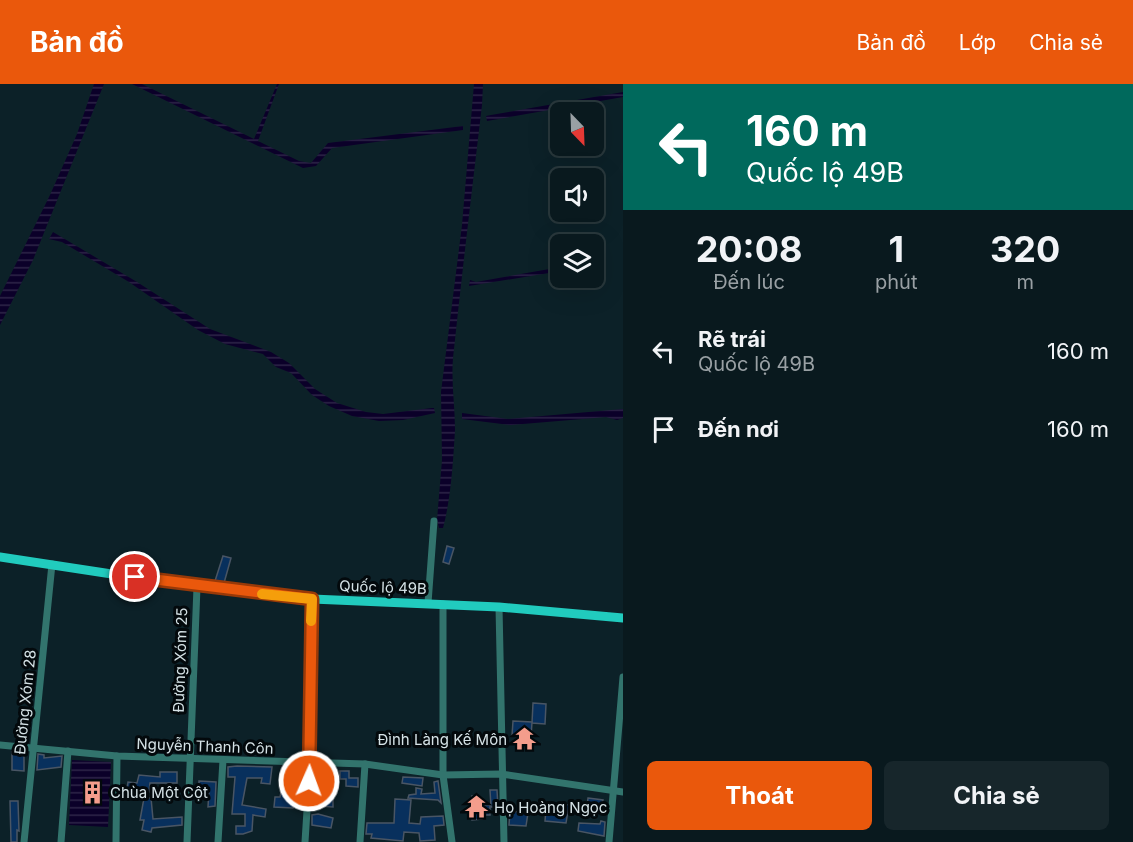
<!DOCTYPE html>
<html lang="vi">
<head>
<meta charset="utf-8">
<style>
	body { margin:0; font-family:Inter,sans-serif; background:#17262b; color:#f1f3f6; height:100vh; display:flex; flex-direction:column; font-size:22px; white-space:nowrap }
	* { box-sizing:border-box; margin:0 }
	p { font-size:20px; color:#99a0a4 }
	.icon { flex:none; width:33px; height:33px; fill:none; stroke:currentColor; stroke-width:2; stroke-linecap:round; stroke-linejoin:round }
	.map { position:relative; flex:1; overflow:hidden }
	.side { display:flex; flex-direction:column; background:#09191e; width:510px }
	.side>* { flex:none }
	.hud { background:#00695c; color:#fff; overflow:hidden }
	.needle { width:39px; rotate:157deg }
	.fabs { position:absolute; left:550px; top:18px; display:grid; gap:12px }
	.fabs a { display:grid; place-items:center; width:54px; height:54px; border-radius:9px; background:#09191e; box-shadow:0 6px 24px #0002,0 0 0 2px #29383c; font-size:30px }
	.pin { position:absolute; display:grid; place-items:center; width:51px; height:51px; color:#fff; margin:-26px; border:3px solid #fff; border-radius:50%; box-shadow:0 2px 6px #0007 }
	.me { position:absolute; width:66px; margin:-33px; rotate:2deg; stroke-linejoin:round; filter:drop-shadow(0 0 4px #0008) }
	.turn { display:flex; align-items:center; gap:21px; height:126px; padding:0 24px; font-size:27px }
	.turn .icon { width:78px; height:78px; stroke-width:2.5 }
	.turn b { display:block; font-size:42px; line-height:51px }
	.eta { display:flex; justify-content:space-evenly; align-items:center; height:102px; text-align:center }
	.eta b { font-size:36px; font-weight:700; line-height:42px }
	.action { display:flex; gap:12px; margin-top:auto; padding:12px 24px }
	.action a { flex:1; height:69px; border-radius:9px; background:#ea580c; color:#fff; font-size:24px; font-weight:700; line-height:69px; text-align:center }
	.action a+a { background:#17262b; color:#f1f3f6 }
	ul { padding:0; list-style:none }
	li { display:flex; align-items:center; gap:18px; height:78px; padding:0 24px }
	li div { flex:1 }
	li b { display:block; font-size:22px }
	li em { font-style:normal }
	header { display:flex; align-items:center; gap:36px; box-sizing:border-box; height:84px; padding:0 30px; background:#ea580c; color:#fff }
	header strong { font-size:28px }
	nav { display:flex; gap:33px; margin-inline-start:auto; font-size:21px }
	main { display:flex; flex:1; min-height:0 }
	.map>svg:first-child { display:block }
</style>
</head>
<body>
<header>
<strong>Bản đồ</strong>
<nav><a>Bản đồ</a><a>Lớp</a><a>Chia sẻ</a></nav>
</header>
<main>
<div class="map">
<svg width="623" height="758" viewBox="0 0 623 758">
	<defs>
		<pattern id="water-rules" width="6" height="5" patternUnits="userSpaceOnUse" patternTransform="scale(1.5)"><rect width="6" height="5" fill="#0b0029"/><path d="M0 2.5h6" fill="none" stroke="#2e2548"/></pattern>
	</defs>
	<rect width="100%" height="100%" fill="#0c2128"/>
	<g fill="url(#water-rules)">
		<polygon points="94,0 104,0 33,176 0,241 0,212 50,111 77,50"/>
		<polygon points="132,0 142,0 254,55 277,0 279,0 258,57 299,77 311,79 328,59 463,42 463,46 332,64 316,82 303,84"/>
		<path d="M474,0H483L482,21C472,105 462,189 453,274C451,298 455,322 455,346C453,379 451,414 443,444H439L437,436L442,376L441,308L462,141Z"/>
		<polygon points="623,8 623,13 487,37 486,32 491,31"/>
		<polygon points="53,148 137,198 210,245 271,268 289,279 315,305 337,319 366,328 383,330 432,324 434,324 435,329 403,336 379,337 352,332 329,322 312,311 291,289 276,283 263,270 225,260 198,246 129,198 62,158 49,155"/>
		<polygon points="561,183 561,187 469,202 470,196 476,198"/>
		<polygon points="623,325 623,334 617,336 606,333 511,341 462,335 462,329 508,335"/>
		<polygon points="72,676 111,678 108,743 69,741"/>
	</g>
	<g fill="#08305d" stroke="#495564" stroke-width="1.5">
		<polygon points="447,462 454,464 449,480 443,478"/>
		<polygon points="223,472 231,474 224,499 215,497"/>
		<polygon points="533,619 546,620 545,640 532,639"/>
		<polygon points="513,637 532,638 531,653 512,652"/>
		<polygon points="12,668 24,669 24,687 12,686"/>
		<polygon points="38,670 44,671 44,674 62,672 61,683 37,686"/>
		<polygon points="237,682 272,683 270,700 261,699 262,694 247,694 242,721 266,725 265,733 253,731 252,747 243,750 236,750 236,742 245,742 245,730 232,730 235,693 228,693 228,683"/>
		<polygon points="340,687 349,687 349,694 358,694 358,703 346,702 346,695 340,695"/>
		<polygon points="160,688 177,688 177,699 150,699 149,708 127,705 128,698 137,699 139,691 160,693"/>
		<polygon points="297,690 304,690 303,705 294,704 293,724 274,723 275,713 280,713 283,698 296,698"/>
		<polygon points="403,693 423,694 422,702 402,699"/>
		<polygon points="199,697 216,698 215,722 208,723 209,706 199,706"/>
		<polygon points="438,697 441,719 438,716 408,714 409,711 416,710 416,704 422,705 421,710 435,709 434,698"/>
		<polygon points="490,706 497,706 498,723 491,723"/>
		<polygon points="318,711 333,711 333,723 318,722"/>
		<polygon points="472,712 478,712 478,721 490,721 490,731 482,731 482,735 472,736"/>
		<polygon points="144,714 151,714 153,735 182,733 182,741 152,744 151,748 142,746 144,736 140,736"/>
		<polygon points="588,714 603,716 601,726 587,724"/>
		<polygon points="395,715 411,716 409,739 420,740 421,733 443,732 444,741 434,742 435,756 420,757 419,749 404,748 403,757 371,754 372,750 366,750 367,739 394,739"/>
		<polygon points="10,717 18,717 19,747 17,746 17,758 11,758"/>
		<polygon points="563,720 569,721 566,739 545,737 546,725 562,727"/>
		<polygon points="510,727 528,729 526,742 509,741"/>
		<polygon points="318,730 333,734 331,744 312,741 312,731"/>
		<polygon points="601,737 605,738 604,752 578,747 579,739 600,740"/>
	</g>
	<g fill="none" stroke-linecap="round" stroke-linejoin="round">
		<g stroke="#32746d" stroke-width="7">
			<polyline points="428,519 434,437"/>
			<polyline points="443,520 443,691 452,758"/>
			<polyline points="499,523 504,758"/>
			<polyline points="0,661 117,672 365,680 443,691 501,690 623,708"/>
			<polyline points="24,758 52,480"/>
			<polyline points="61,758 68,667"/>
			<polyline points="116,758 117,672"/>
			<polyline points="187,758 197,503"/>
			<polyline points="218,758 223,676"/>
			<polyline points="305,758 310,679 312,515"/>
			<polyline points="360,758 365,680"/>
			<polyline points="609,758 623,593"/>
		</g>
		<polyline stroke="#21cbbe" stroke-width="9" points="0,473 197,503 312,515 499,523 623,534"/>
	</g>
	<g fill="none" stroke-linecap="round" stroke-linejoin="round">
		<defs>
			<polyline id="route" points="135,493 312,515 309,697"/>
		</defs>
		<use href="#route" stroke="#983908" stroke-width="15"/>
		<use href="#route" stroke="#ea580c" stroke-width="10"/>
		<polyline stroke="#f59e0b" stroke-width="10" points="262,510 312,515 311,537"/>
	</g>
	<defs>
		<symbol id="temple-bare" viewBox="-9 -9 18 18"><path d="M0-6L5-2H3V0L6.5 2.5H4V6H1.5V3h-3V6H-4V2.5H-6.5L-3 0V-2H-5Z" fill="#f49d8c" stroke="#03090c" stroke-width="2.5" paint-order="stroke"/></symbol>
		<symbol id="building-bare" viewBox="-9 -9 18 18"><path d="M-4-6H4V6H1V3H-1V6H-4ZM-2.5-4.3h1.7v1.8h-1.7ZM.8-4.3h1.7v1.8H.8ZM-2.5-1h1.7V.8h-1.7ZM.8-1h1.7V.8H.8Z" fill="#f49d8c" stroke="#03090c" stroke-width="2.5" paint-order="stroke"/></symbol>
	</defs>
	<g fill-rule="evenodd">
		<use href="#temple-bare" x="508" y="638" width="33" height="33"/>
		<use href="#building-bare" x="76" y="692" width="33" height="33"/>
		<use href="#temple-bare" x="460" y="706" width="33" height="33"/>
	</g>
	<g text-anchor="middle" dominant-baseline="central" stroke-width="6" stroke-linejoin="round" paint-order="stroke">
		<g font-size="15" fill="#d5e2e6" stroke="#03090c">
			<text transform="translate(383 503) rotate(2)">Quốc lộ 49B</text>
			<text transform="translate(180 576) rotate(-88)">Đường Xóm 25</text>
			<text transform="translate(25 618) rotate(-84)">Đường Xóm 28</text>
			<text transform="translate(205 662) rotate(2)">Nguyễn Thanh Côn</text>
		</g>
		<g font-size="15" fill="#d5e2e6" stroke="#03090c" text-anchor="start">
			<text x="507" y="655" text-anchor="end">Đình Làng Kế Môn</text>
			<text x="110" y="708">Chùa Một Cột</text>
			<text x="494" y="723">Họ Hoàng Ngọc</text>
		</g>
	</g>
</svg>
<div class="fabs">
<a><svg class="needle" viewBox="-14 -14 28 28"><path d="M0-13l5 13h-10z" fill="#e53935"/><path d="M0 13l5-13h-10z" fill="#99a0a4"/></svg></a>
<a><svg class="icon" aria-label="sound" viewBox="0 0 24 24"><path d="M4 9h4l5-4v14l-5-4H4zM17 9q2 3 0 6"/></svg></a>
<a><svg class="icon" aria-label="layers" viewBox="0 0 24 24"><path d="M12 4l9 5-9 5-9-5zM3 14l9 5 9-5"/></svg></a>
</div>
<div class="pin" style="left:135px;top:493px;background:#d93025"><svg class="icon" aria-label="arrive" viewBox="0 0 24 24"><path d="M6 21V4h12l-3 4 3 4H6"/></svg></div>
<svg class="me" style="left:309px;top:697px" viewBox="-20 -20 40 40"><circle r="17" fill="#ea580c" stroke="#fff" stroke-width="3"/><path d="M0-11L8 9 0 5-8 9z" fill="#fff"/></svg>
</div>
<section class="side">
<div class="hud">
<div class="turn"><svg class="icon" aria-label="left" viewBox="0 0 24 24"><path d="M17 20v-9H6M10 6l-5 5 5 5"/></svg><div><b>160 m</b>Quốc lộ 49B</div></div>
</div>
<div class="eta">
<div><b>20:08</b><p>Đến lúc</p></div>
<div><b>1</b><p>phút</p></div>
<div><b>320</b><p>m</p></div>
</div>
<ul>
<li><svg class="icon" aria-label="left" viewBox="0 0 24 24"><path d="M17 20v-9H6M10 6l-5 5 5 5"/></svg><div><b>Rẽ trái</b><p>Quốc lộ 49B</p></div><em>160 m</em></li>
<li><svg class="icon" aria-label="arrive" viewBox="0 0 24 24"><path d="M6 21V4h12l-3 4 3 4H6"/></svg><div><b>Đến nơi</b></div><em>160 m</em></li>
</ul>
<div class="action"><a>Thoát</a><a>Chia sẻ</a></div>
</section>
</main>
</body>
</html>
